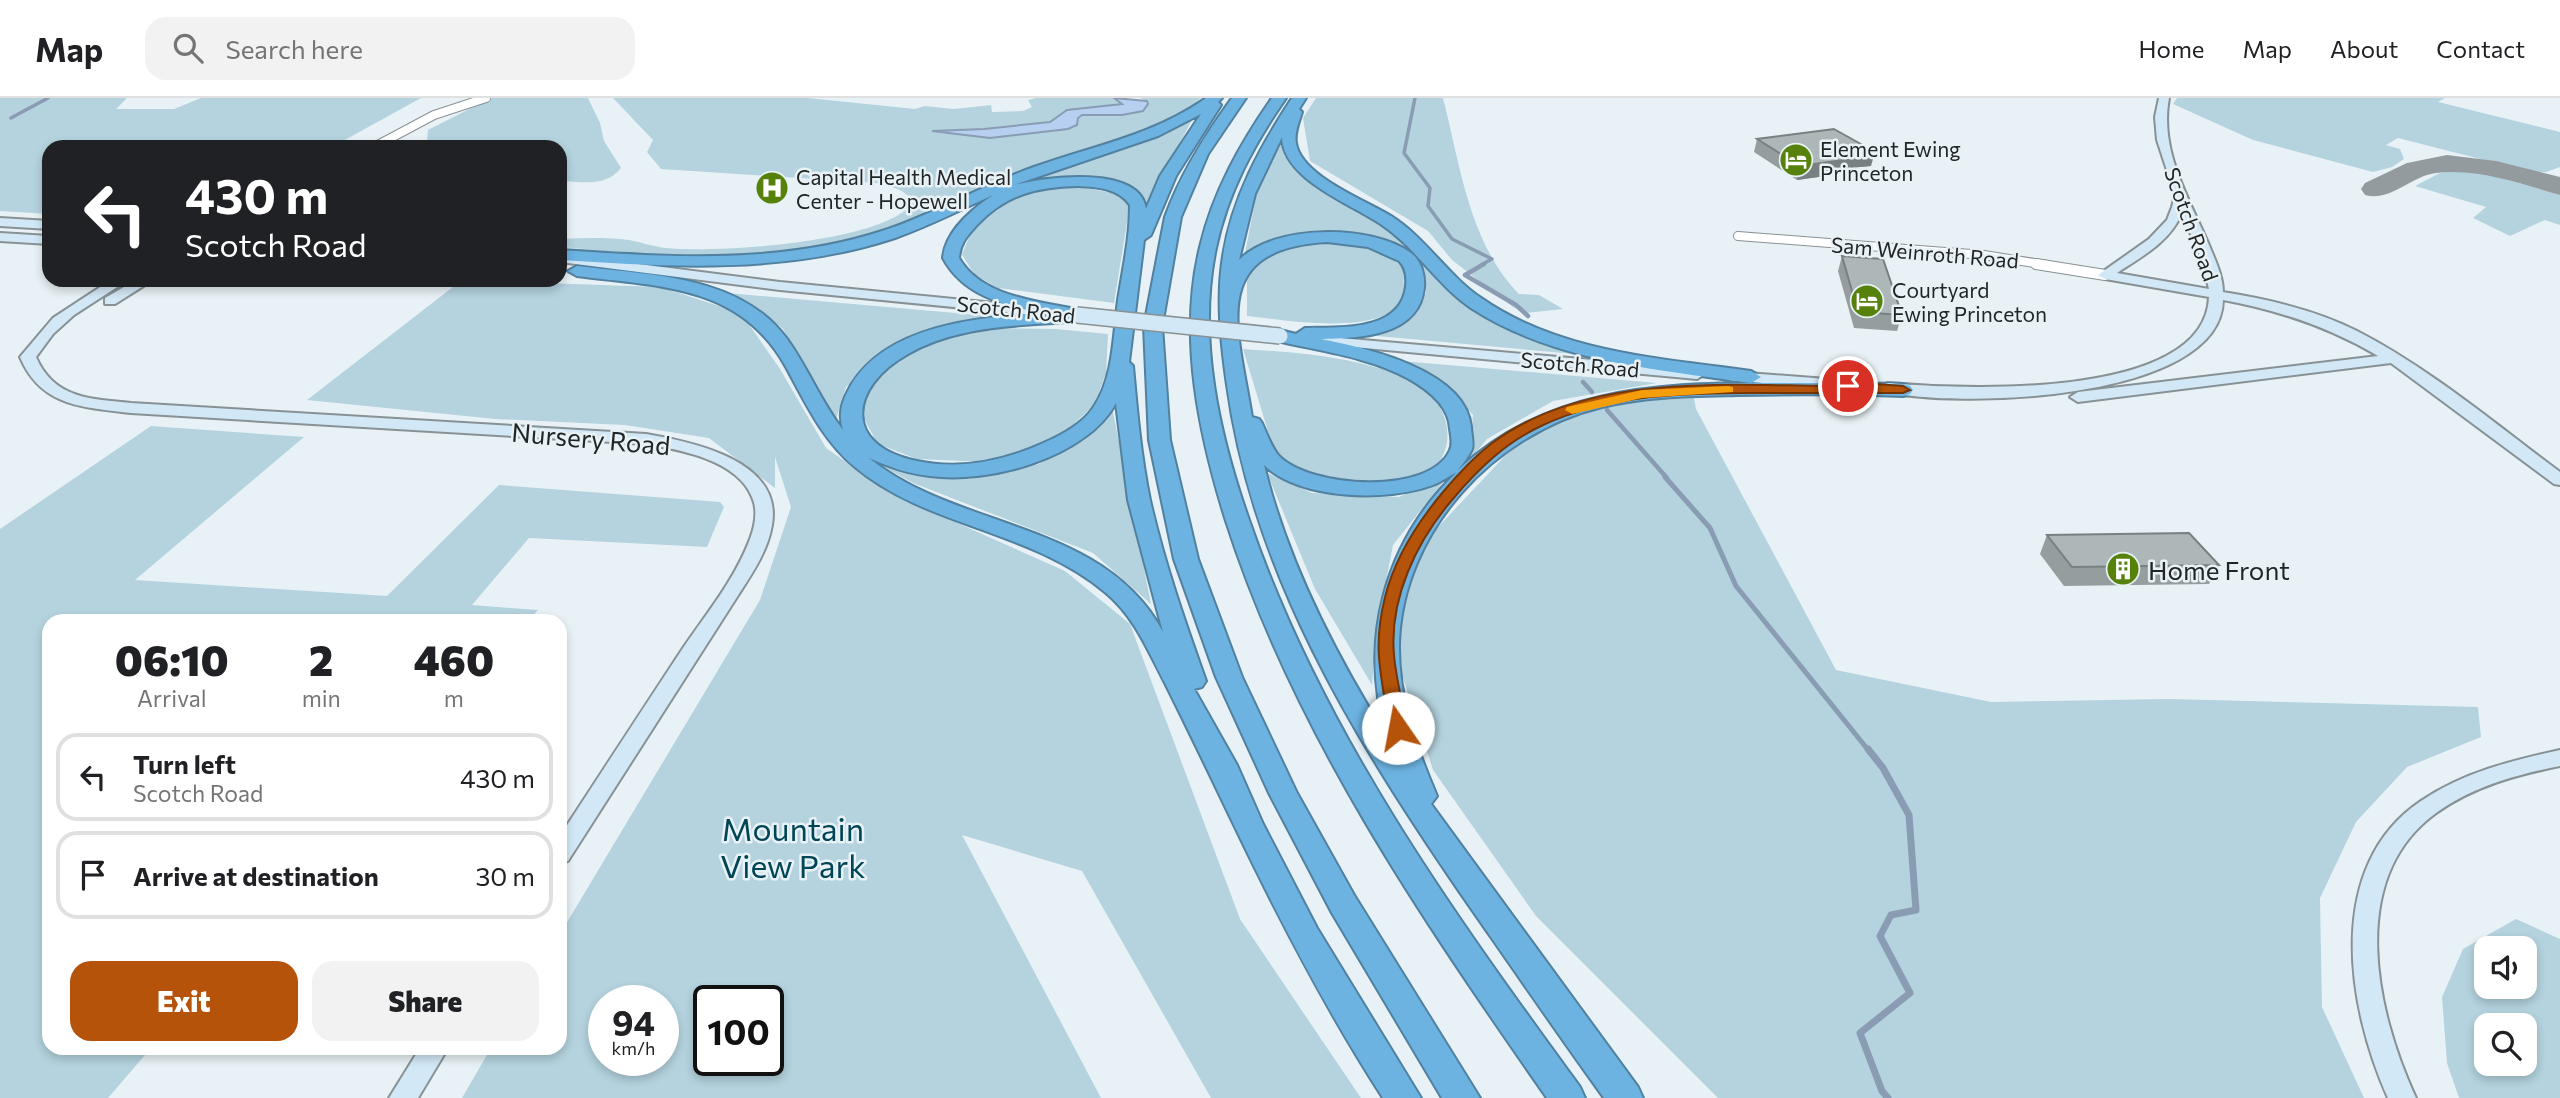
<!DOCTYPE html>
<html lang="en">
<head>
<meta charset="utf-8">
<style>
	body { margin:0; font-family:Commissioner,sans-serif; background:#f2f2f2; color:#202124; height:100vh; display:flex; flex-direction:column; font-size:26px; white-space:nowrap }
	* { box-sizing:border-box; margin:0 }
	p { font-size:23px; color:#757577 }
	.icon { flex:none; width:38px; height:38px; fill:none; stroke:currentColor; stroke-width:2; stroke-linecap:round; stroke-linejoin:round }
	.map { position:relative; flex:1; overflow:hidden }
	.sheet { position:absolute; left:42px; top:516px; width:525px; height:441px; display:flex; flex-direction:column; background:#fff; border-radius:21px; box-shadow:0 4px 10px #0003 }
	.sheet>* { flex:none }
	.guide { position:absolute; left:42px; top:42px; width:525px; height:147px; border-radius:21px; box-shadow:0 4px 10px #0003; background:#202124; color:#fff; overflow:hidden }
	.fabs { position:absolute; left:2474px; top:838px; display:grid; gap:14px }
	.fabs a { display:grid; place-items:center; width:63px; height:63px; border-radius:14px; background:#fff; box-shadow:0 4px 10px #0003; font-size:35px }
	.speed { position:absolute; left:588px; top:887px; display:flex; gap:14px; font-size:35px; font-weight:700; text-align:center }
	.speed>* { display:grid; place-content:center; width:91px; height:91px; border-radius:50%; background:#fff; box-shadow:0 4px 10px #0003; line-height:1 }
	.speed small { font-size:18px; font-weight:400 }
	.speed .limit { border:4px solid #111; border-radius:10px; background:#fff; color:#111 }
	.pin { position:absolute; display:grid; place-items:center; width:60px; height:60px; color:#fff; margin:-30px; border:4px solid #fff; border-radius:50%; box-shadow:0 2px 7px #0007 }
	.me { position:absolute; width:77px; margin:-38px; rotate:348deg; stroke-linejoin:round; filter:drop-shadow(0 0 5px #0008) }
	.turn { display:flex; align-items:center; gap:24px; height:147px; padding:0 28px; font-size:32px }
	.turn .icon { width:91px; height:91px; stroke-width:2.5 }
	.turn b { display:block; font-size:49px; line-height:60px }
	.eta { display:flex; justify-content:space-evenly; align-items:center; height:119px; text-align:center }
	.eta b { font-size:42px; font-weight:800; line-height:49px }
	.action { display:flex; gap:14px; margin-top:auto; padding:14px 28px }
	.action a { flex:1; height:80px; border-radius:21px; background:#b45309; color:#fff; font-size:28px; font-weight:800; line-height:80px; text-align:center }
	.action a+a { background:#f2f2f2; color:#202124 }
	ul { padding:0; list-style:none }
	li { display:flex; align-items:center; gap:21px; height:88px; margin:0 14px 10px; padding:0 14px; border:4px solid #e0e0e0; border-radius:21px }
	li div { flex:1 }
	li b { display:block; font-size:26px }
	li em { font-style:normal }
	header { display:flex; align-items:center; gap:42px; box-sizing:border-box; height:98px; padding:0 35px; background:#fff; border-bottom:2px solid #e0e0e0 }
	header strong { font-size:33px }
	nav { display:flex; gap:38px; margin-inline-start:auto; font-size:24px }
	.search { width:490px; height:63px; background:#f2f2f2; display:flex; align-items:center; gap:18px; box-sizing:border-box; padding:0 24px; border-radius:21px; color:#757577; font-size:26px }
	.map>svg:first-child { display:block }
</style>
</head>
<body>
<header>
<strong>Map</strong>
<div class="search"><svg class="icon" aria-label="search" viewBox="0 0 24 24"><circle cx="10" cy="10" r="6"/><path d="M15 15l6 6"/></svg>Search here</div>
<nav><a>Home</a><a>Map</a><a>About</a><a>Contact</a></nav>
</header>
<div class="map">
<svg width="2560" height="1000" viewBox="0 0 2560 1000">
	<rect width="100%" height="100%" fill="#e8f2f6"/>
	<g fill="#b4d3de" fill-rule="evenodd">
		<polygon points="0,0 127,0 116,11 174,11 201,0 421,0 332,49 49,49 49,116 0,113"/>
		<path d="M491,0H588L600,25L604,43L621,70C606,89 583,84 560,83V49H431L427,43L428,32Z"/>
		<path d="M613,0H808L915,11L925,8L954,11L991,7L992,14L1023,13L1032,9L1028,2L1036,0H1114L1123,6L1067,12L1050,24L984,31L932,33L990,40L1074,30L1079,18L1147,3L1140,0H1201C1155,40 1088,50 1031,70C971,90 917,125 855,142C759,169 657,157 560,149V141C583,140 606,139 629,142C642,144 654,149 666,150C715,155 886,145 913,104C906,91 889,88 876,85L661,71L647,54L653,42Z"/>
		<path d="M1316,0H1443C1460,66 1469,145 1519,196L1539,197L1563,211L1526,215L1513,209L1452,162L1428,133L1310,63L1303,20Z"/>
		<polygon points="2177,0 2445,0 2438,4 2560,34 2560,69 2546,74 2531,74 2398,40 2386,47 2400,51 2404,61 2392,69 2373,74 2253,42 2173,6"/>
		<path d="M1193,20L1147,107C1140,101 1133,94 1125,89C1093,73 1054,80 1021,86L1049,71L1157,38Z"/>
		<path d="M1280,44L1296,71L1391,133L1408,152C1346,131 1305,127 1245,155L1258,89Z"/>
		<polygon points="2451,73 2488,76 2560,97 2560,127 2545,122 2510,138 2473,120 2486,109 2415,88 2440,75"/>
		<path d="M1071,87L1112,95L1130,106L1114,205L998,190L975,177L962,157C982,99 1015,93 1071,87Z"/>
		<path d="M1305,144C1343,144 1378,141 1404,172C1403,180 1405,192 1402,199C1388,241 1280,221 1247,218V177L1266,155Z"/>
		<polygon points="1422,165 1441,187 1488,222 1574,256 1366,237 1412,219 1426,195"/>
		<path d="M462,182L660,189L741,215L780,271L826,350L892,396L1065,473L1130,526L1240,821L1361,1000H1211L1082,773L962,737L1101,1000H462L491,950H560V836L760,502L791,409L775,359V390L709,340L625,327L495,321L307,302ZM604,903H663V962H604ZM709,903H768V962H709Z"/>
		<polygon points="727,195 1001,219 924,232 877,260 846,289 835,325 783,231 753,206"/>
		<path d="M991,230L1056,231L1108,236L1106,275L1094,307L1060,339L987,364L917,361L878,346L864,321L862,296C899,251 935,238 991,230Z"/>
		<path d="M1243,251C1297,255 1458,260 1447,345C1446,351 1442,359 1440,365L1408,381L1362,385L1299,372L1274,353Z"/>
		<polygon points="1402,263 1657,285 1553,303 1487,341 1469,363 1473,317 1438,279"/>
		<polygon points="1693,295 1696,311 1836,572 1991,604 2169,601 2478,609 2481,639 2407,669 2356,724 2320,800 2322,909 2364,1000 1718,1000 1536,818 1433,672 1393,549 1423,445 1521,341 1601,307"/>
		<polygon points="1112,309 1151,506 1093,455 913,385 873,363 923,376 969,381 1039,366 1085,342"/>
		<polygon points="151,328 304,339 135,482 387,498 499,387 720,404 724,409 707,449 529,440 472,507 538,512 528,523 49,523 49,950 151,950 108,1000 0,1000 0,431"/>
		<polygon points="1267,375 1312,395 1399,399 1448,378 1393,447 1376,535 1372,587 1315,491"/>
		<path d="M2516,821L2560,841V1000H2459L2447,965L2442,899L2463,851ZM2487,850H2525V889H2487ZM2487,928H2525V966H2487Z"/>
	</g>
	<polygon fill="#b7cff1" stroke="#8a9cb4" stroke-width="2" points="1114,0 1147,3 1148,6 1143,13 1122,17 1082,17 1078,20 1077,27 1068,31 990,40 932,33 984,31 1050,24 1067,12 1122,6"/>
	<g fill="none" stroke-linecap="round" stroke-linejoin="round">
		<g stroke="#8a9cb4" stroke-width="3.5">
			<polyline points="1415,0 1404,55 1430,90 1428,108 1452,141 1492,161 1481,167"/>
			<polyline points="11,20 48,0"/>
		</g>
		<g stroke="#8a9cb4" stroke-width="4.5">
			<polyline points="1484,166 1465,177 1516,207 1528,218"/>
			<polyline points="1583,284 1592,294"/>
			<polyline points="1607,312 1667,380"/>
		</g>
		<polyline stroke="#8a9cb4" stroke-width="5" points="1665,379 1710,430 1736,488 1869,653"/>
		<polyline stroke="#8a9cb4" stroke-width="7" points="1868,651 1883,670 1909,717 1916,812 1891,817 1880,838 1910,895 1860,935 1882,993 1888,1000"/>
		<path fill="#949b9e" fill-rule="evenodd" d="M2447,57L2496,63L2560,79V97C2520,86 2479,70 2436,75C2411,78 2391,104 2365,97L2361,91L2365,85L2407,65Z"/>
		<defs>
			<g id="street-far1">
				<polyline points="374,49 434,17 486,0"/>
				<polyline points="1738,138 1984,157 2047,167"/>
			</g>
			<polyline id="street" points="2036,166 2105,177"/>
			<g id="secondary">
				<path d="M2159,0H2169C2159,53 2189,100 2209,147C2215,162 2223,178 2223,194C2267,201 2316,212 2357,233C2429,270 2494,325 2560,374V387L2554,386L2391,265L2078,304L2070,299L2078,294L2378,258C2329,229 2278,212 2223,202C2221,304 1953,311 1882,293L1880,290L1882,287L1888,285C1958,291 2205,304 2209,199L2105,181L2098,177L2149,141L2167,122L2172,109L2175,97L2157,42L2155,19ZM2182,115L2203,166L2209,191L2117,175C2141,159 2170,144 2182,115Z"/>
				<polygon points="0,120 49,123 49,131 0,128"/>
				<polygon points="0,135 49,138 49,146 0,143"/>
				<polygon points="560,156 780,184 1055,211 1062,215 1055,219 780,192 560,164"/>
				<path d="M111,182H128L74,217L53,236L36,259C54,301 91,301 131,305L646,336C692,344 783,362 772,427C768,453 751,477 737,499L568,763L560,766V738C601,675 642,612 683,550C707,515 735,481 750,441C755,428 758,412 752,399C737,362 681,352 646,346L131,315C83,309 41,309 20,259L53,220Z"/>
				<polygon points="136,182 153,182 115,206 105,206 105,200"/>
				<polygon points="1305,237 1697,271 1705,276 1697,281 1300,244 1298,241"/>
				<polygon points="1734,274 1840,282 1848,287 1840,292 1729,282 1726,279 1729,276"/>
				<path d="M2560,652V668C2516,677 2474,688 2436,715C2346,780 2376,914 2416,1000H2388C2347,909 2324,768 2421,703C2464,674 2511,663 2560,652Z"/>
				<polygon points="420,950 448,950 418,1000 389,1000"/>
			</g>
			<g id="highway">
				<path d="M1206,0H1222L1218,4L1221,7L1176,78L1151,137L1144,142L1129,264L1133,268C1137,313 1141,358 1150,402C1164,464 1185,524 1206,583L1202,589L1194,591L1237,667L1263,726L1317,830L1421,1000H1383C1326,912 1278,819 1233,725C1211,679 1189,633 1166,587C1149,555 1135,519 1106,495C1032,432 926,429 855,369C823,343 805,304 786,269C740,186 660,189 577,178L568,173L577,168C648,177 741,177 787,241C808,270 821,304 843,332C838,315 842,303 851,287C888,227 976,220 1040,215C1001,206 963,197 943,160C945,134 972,111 993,97C960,112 929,128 895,140C786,176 672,169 560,162V152C667,159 778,167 882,133C935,116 982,87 1034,69C1093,48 1154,37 1206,0ZM1201,16L1160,78L1146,111C1140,66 1044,79 1014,87L1158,38ZM1078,88C1097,89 1118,90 1130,107C1130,139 1123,170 1118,202C1113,238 1114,279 1093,310C1081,327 1060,338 1041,346C1003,363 959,372 917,363C842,348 849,289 908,256C947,234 992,229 1036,226C1052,225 1068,225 1083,221L1086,217L1083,213C1042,203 983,201 959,160C960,145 968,137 977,127C1006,96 1037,89 1078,88ZM1116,305L1128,402L1163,534C1103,422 958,433 869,360C889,369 908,376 930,378C989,386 1086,360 1116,305Z"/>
				<path d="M1232,0H1246L1208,56L1181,119L1162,228L1170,342L1198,461L1242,579L1297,695L1354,797L1480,1000H1442L1332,815L1269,695L1216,579L1174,461L1149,342L1144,228L1165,119C1181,75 1205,37 1232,0Z"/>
				<path d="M1272,0H1286C1254,46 1228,94 1216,150C1197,240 1219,336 1249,422C1321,632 1450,811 1580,989L1585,1000H1547C1421,819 1294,635 1226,423C1199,337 1178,239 1200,149C1213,94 1240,46 1272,0Z"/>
				<path d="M1292,0H1306L1299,11L1302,14C1299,24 1294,35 1296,45C1301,78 1365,102 1391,118C1426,140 1447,177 1481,200C1560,255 1659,260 1751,273L1761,279L1751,285C1656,271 1554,264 1471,210C1437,187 1416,150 1382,127C1352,106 1283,82 1282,39L1255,96L1239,162C1274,126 1371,126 1411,155C1421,163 1425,176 1424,189C1420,238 1360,240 1321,241C1366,250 1466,272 1471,329C1471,336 1474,345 1472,351C1469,358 1462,367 1457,373C1542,292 1653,285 1765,285C1811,285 1857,285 1903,286L1910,288L1913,292L1910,296L1903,298C1848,296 1794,296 1739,297C1693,298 1647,298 1602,309C1495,335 1403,432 1399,545C1398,599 1416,649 1437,698L1431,706L1638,989L1643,1000H1604C1555,932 1507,862 1459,793C1353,638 1253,476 1227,287C1221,245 1216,201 1223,158C1232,100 1260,49 1292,0ZM1327,144L1368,149L1399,163C1406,170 1407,178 1406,188C1401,234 1340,229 1305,230L1296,236L1280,232L1271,238L1273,242C1318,253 1366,258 1407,280C1427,291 1449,307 1450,331C1451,337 1453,346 1450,352C1430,398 1310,390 1279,358C1271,349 1267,336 1262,325L1259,321L1252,319C1238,231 1206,151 1327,144ZM1264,367C1299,402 1388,404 1433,387C1441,384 1449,378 1457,374C1384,444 1358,543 1387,639C1335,556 1287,463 1264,367Z"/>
			</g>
		</defs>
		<use href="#street-far1" stroke="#889194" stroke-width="10"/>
		<use href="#street" stroke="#889194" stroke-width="12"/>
		<use href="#secondary" stroke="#889194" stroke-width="4"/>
		<use href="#highway" stroke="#5281a0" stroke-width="4"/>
		<use href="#street-far1" stroke="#fff" stroke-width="8"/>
		<use href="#street" stroke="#fff" stroke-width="10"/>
		<use href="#secondary" fill="#d3e8f6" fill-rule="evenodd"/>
		<use href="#highway" fill="#6cb3e2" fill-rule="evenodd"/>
		<defs>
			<polyline id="secondary-bridge" points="1077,217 1280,238"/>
		</defs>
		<use href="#secondary-bridge" stroke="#889194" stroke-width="18" stroke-linecap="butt"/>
		<use href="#secondary-bridge" stroke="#d3e8f6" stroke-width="15"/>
	</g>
	<g fill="#959d9e">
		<polygon points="1757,41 1871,68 1848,70 1847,75 1797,82 1754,54"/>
		<polygon points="1842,158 1902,217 1897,233 1854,230 1838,173"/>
		<polygon points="2047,437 2219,467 2209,486 2064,488 2040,456"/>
	</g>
	<polygon fill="#798081" points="1875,54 1871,68 1848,70 1847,75 1797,82 1800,68 1844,57"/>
	<g fill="#adb7b8" stroke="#798081" stroke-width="2">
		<polygon points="1834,31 1875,54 1844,57 1851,61 1800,68 1757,41"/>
		<polygon points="1842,158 1883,161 1902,217 1858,214"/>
		<polygon points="2189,435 2219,467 2072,469 2047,437"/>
	</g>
	<path fill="#b45309" stroke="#753606" stroke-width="2" d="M1848,284L1903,288L1910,292L1903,295C1857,295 1811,295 1765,295C1690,295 1611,295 1541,328C1505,345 1478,371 1452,402C1417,443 1389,500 1394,557C1396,581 1403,606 1407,630L1404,634H1392C1386,625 1386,613 1385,603C1378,563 1375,540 1385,499C1395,459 1417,425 1443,394C1458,376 1474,359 1492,345C1590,273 1727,288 1842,288Z"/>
	<polygon fill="#f59e0b" points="1728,288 1733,289 1733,294 1642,300 1572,316 1565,312 1567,309 1642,292"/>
	<defs>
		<symbol id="hotel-disc" viewBox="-11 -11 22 22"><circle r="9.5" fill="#56820b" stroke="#e8f2f6"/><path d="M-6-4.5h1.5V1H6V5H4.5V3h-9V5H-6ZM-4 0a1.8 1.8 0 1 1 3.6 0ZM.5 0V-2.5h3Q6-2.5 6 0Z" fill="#fff"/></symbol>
		<symbol id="hospital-disc" viewBox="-11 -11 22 22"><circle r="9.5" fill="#56820b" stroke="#e8f2f6"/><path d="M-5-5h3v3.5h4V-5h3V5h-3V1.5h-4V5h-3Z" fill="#fff"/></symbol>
		<symbol id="building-disc" viewBox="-11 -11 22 22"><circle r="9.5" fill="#56820b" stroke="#e8f2f6"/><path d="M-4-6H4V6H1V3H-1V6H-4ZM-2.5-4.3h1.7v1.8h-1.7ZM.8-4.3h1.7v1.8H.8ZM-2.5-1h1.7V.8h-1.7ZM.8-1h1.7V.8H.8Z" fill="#fff"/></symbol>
	</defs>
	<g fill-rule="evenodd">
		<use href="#hotel-disc" x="1777" y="43" width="38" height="38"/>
		<use href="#hospital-disc" x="753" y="71" width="38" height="38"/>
		<use href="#hotel-disc" x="1848" y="184" width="38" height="38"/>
		<use href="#building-disc" x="2104" y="452" width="38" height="38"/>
	</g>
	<g text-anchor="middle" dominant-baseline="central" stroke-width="5" stroke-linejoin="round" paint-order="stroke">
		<g font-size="21" fill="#212526" stroke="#e8f2f6" text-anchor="start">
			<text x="1820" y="50">Element Ewing<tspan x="1820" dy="24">Princeton</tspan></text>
			<text x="796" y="78">Capital Health Medical<tspan x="796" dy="24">Center - Hopewell</tspan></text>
			<text x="1892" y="191">Courtyard<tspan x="1892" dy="24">Ewing Princeton</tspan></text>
		</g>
		<g font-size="21" fill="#212526" stroke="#e8f2f6">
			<text transform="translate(2192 126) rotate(70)">Scotch Road</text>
			<text transform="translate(1925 154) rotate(5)">Sam Weinroth Road</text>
			<text transform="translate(1016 211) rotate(6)">Scotch Road</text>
			<text transform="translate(1580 266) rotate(5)">Scotch Road</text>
		</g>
		<g font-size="26" fill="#212526" stroke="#e8f2f6">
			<text transform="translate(591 340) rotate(5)">Nursery Road</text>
		</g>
		<g font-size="26" fill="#212526" stroke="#e8f2f6" text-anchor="start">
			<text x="2148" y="471">Home Front</text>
		</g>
		<g font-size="32" fill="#004556" stroke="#e8f2f6">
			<text x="793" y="730">Mountain<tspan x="793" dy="37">View Park</tspan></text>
		</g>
	</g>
</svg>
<div class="fabs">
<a><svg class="icon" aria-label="sound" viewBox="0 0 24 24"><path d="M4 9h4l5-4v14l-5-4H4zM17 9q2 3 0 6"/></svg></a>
<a><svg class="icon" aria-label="search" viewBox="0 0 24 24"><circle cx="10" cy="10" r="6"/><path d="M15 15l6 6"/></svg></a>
</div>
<div class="speed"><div>94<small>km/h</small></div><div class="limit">100</div></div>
<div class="pin" style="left:1848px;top:288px;background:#d93025"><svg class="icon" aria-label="arrive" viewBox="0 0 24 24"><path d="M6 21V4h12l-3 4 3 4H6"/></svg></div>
<svg class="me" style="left:1398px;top:630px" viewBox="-20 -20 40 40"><circle r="19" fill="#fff"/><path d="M0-13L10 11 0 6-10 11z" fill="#b45309"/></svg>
<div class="guide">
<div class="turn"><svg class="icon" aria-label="left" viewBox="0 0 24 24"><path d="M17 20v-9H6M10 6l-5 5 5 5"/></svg><div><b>430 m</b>Scotch Road</div></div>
</div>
<section class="sheet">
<div class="eta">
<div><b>06:10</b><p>Arrival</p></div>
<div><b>2</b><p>min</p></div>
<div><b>460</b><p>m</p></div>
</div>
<ul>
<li><svg class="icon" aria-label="left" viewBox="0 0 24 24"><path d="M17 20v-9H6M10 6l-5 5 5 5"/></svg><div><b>Turn left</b><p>Scotch Road</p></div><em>430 m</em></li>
<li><svg class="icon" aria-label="arrive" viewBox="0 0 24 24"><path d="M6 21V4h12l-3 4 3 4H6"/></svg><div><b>Arrive at destination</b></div><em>30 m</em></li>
</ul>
<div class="action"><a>Exit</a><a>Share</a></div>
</section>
</div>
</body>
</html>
